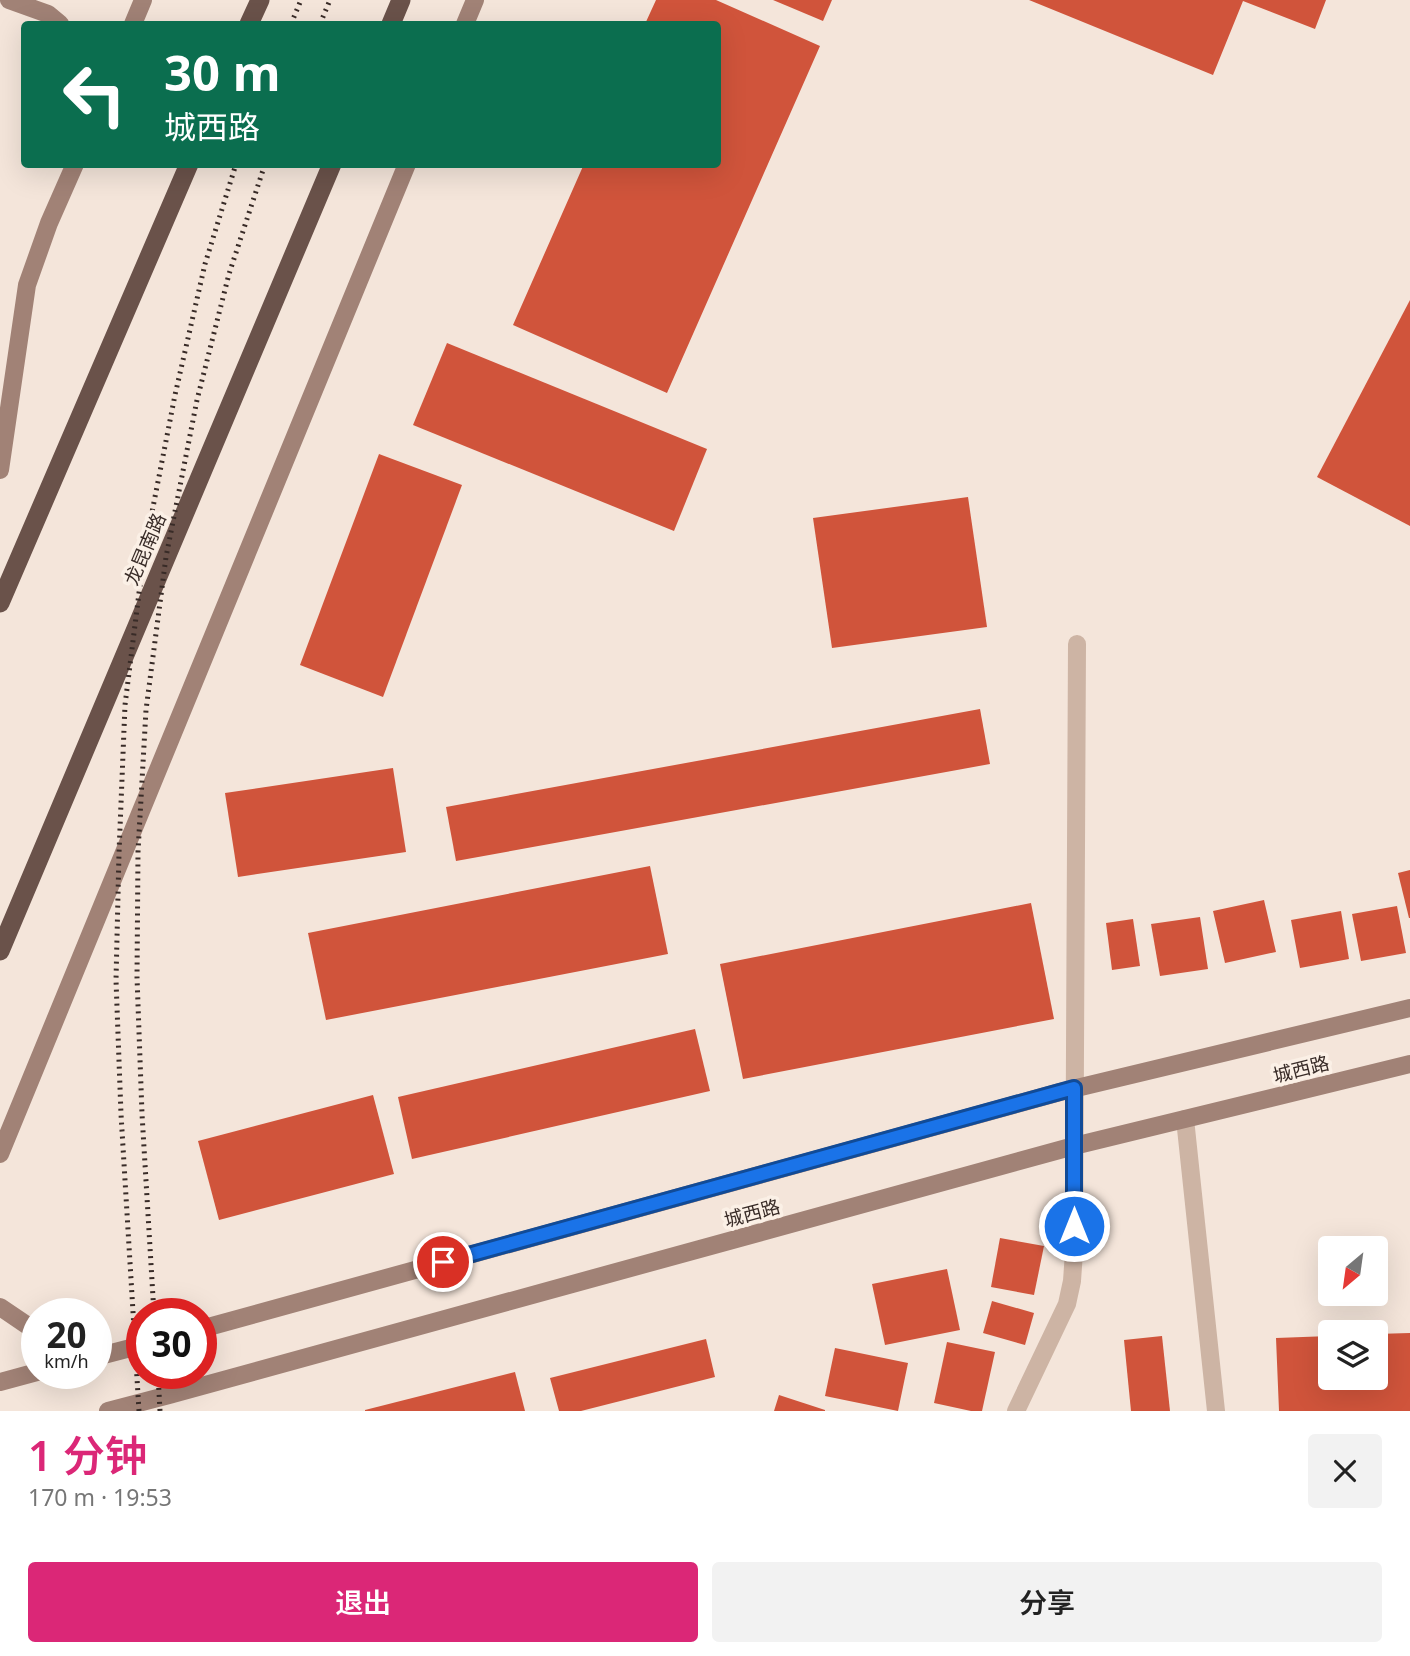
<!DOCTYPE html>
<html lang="zh">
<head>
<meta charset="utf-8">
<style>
	body { margin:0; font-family:"Noto Sans","Noto Sans SC",sans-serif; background:#f2f2f2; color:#222; height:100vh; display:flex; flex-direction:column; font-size:26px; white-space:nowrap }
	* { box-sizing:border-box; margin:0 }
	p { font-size:23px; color:#767676 }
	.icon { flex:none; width:38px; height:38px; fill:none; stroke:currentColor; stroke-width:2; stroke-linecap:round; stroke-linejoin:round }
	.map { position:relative; height:1411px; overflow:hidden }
	.sheet { display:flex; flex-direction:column; background:#fff; flex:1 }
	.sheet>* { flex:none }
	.hud { position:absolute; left:21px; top:21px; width:700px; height:147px; border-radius:7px; box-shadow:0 7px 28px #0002; background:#0b6e4f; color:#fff; overflow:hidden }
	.needle { width:46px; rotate:209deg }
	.tools { position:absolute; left:1318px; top:1236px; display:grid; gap:14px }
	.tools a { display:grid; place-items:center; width:70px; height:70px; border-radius:7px; background:#fff; box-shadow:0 7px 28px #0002; font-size:35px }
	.speed { position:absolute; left:21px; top:1298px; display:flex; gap:14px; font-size:35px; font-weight:700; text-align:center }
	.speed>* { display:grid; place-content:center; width:91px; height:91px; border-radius:50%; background:#fff; box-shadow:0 7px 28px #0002; line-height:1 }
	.speed small { font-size:18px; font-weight:400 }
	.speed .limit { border:10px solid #d22; background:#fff; color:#111 }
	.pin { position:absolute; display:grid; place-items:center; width:60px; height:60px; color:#fff; margin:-30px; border:4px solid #fff; border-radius:50%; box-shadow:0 2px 7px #0007 }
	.me { position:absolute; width:77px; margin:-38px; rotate:0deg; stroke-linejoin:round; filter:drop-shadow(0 0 5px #0008) }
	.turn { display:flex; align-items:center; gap:24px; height:147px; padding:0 28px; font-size:32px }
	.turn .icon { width:91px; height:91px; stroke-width:2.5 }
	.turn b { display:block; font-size:49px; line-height:60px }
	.round { display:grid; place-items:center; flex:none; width:74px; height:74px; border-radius:7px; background:#f2f2f2 }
	.overview { display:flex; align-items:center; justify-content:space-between; height:119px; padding:0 28px }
	h1 { font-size:42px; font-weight:600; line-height:52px; color:#db2777 }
	.button { display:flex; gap:14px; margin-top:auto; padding:14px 28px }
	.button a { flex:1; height:80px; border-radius:7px; background:#db2777; color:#fff; font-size:28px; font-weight:600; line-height:80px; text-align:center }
	.button a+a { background:#f2f2f2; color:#222 }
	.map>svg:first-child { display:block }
</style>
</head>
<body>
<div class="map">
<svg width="1410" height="1411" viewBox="0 0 1410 1411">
	<rect width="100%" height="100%" fill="#f4e5da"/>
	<g fill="#d0543b">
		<polygon points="656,0 716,0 820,46 667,393 513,325 584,164 718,164 718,24 645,24"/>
		<polygon points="773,0 832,0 823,21"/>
		<polygon points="1029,0 1326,0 1315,29 1243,1 1213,75"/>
		<polygon points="1410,300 1410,526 1317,477"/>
		<polygon points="447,343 707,449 674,531 413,425"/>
		<polygon points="379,454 462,485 383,697 300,665"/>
		<polygon points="968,497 987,627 832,648 813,518"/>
		<polygon points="980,709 990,764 456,861 446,807"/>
		<polygon points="393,768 406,852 238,877 225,793"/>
		<polygon points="650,866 668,954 326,1020 308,933"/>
		<polygon points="1410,870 1410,918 1409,918 1398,873"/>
		<polygon points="1264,900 1276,952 1225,963 1213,911"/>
		<polygon points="1031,903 1054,1019 743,1079 720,964"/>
		<polygon points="1397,906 1406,953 1361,961 1352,914"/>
		<polygon points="1341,911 1349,959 1300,968 1291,920"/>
		<polygon points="1200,917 1208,969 1160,976 1151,924"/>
		<polygon points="1133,919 1140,966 1112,970 1106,923"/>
		<polygon points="695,1029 710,1091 412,1159 398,1097"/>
		<polygon points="373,1095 394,1174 219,1220 198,1141"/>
		<polygon points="1000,1238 1044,1246 1034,1295 991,1287"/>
		<polygon points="947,1269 960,1330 885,1345 872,1284"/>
		<polygon points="992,1301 1034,1313 1025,1345 983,1333"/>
		<polygon points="1410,1333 1410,1411 1279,1411 1276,1338 1330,1336 1330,1377 1376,1377 1376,1334"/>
		<polygon points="1162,1336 1170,1411 1131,1411 1124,1340"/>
		<polygon points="706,1339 715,1377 581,1411 559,1411 550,1378"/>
		<polygon points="947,1342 995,1352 982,1411 971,1411 934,1403"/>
		<polygon points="835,1348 908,1363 898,1411 825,1396"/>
		<polygon points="515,1372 525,1411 365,1411 365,1410"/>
		<polygon points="779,1395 825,1410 825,1411 774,1411"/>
	</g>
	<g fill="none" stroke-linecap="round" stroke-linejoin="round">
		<g stroke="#cdb4a4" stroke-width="18">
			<polyline points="1185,1119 1216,1411"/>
			<polyline points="1016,1411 1067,1304 1072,1281 1074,1252 1077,644"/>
		</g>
		<g stroke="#a18276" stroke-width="18">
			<polyline points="9,0 48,14 60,24"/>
			<polyline points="133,24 143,0"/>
			<polyline points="465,24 475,0"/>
			<polyline points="0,470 27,285 49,223 75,164"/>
			<polyline points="0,1154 407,164"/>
			<polyline points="0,1307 37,1332"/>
			<polyline points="201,1329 1060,1092 1410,1008"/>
			<polyline points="96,1357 142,1345"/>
			<polyline points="0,1382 37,1372"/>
			<polyline points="108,1411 169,1395 1074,1146 1410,1064"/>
		</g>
		<g stroke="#6a524a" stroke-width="19">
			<polyline points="249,24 260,0"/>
			<polyline points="391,24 401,0"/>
			<polyline points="0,603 189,164"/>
			<polyline points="0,951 332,164"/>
		</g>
		<g stroke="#382b27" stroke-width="5" stroke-dasharray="2 5" stroke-linecap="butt">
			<polyline points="291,24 301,0"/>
			<polyline points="320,24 330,0"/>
			<polyline points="154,1314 142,1114 137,977 138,852 146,710 166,557 197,400 229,274 265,164"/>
			<polyline points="158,1374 160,1411"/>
			<polyline points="139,1411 121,1114 116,980 119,853 125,705 144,553 175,395 205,264 236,164"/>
		</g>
	</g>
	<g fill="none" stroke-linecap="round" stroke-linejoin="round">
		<defs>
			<polyline id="route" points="443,1262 1074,1088 1074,1226"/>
		</defs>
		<use href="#route" stroke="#114b97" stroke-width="18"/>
		<use href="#route" stroke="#1a73e8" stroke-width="12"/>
	</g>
	<g text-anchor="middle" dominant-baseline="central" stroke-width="7" stroke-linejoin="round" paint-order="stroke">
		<g font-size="19" fill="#382b27" stroke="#fbf0e6">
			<text transform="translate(145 549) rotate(-67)">龙昆南路</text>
			<text transform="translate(1301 1069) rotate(-14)">城西路</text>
			<text transform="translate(752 1213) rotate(-15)">城西路</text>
		</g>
	</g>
</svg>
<div class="tools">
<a><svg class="needle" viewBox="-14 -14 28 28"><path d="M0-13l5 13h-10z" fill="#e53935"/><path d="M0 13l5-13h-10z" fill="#767676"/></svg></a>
<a><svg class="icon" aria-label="layers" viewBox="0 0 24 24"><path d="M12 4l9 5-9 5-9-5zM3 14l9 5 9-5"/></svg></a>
</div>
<div class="speed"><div>20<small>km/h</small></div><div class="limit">30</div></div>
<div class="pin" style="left:443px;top:1262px;background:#d93025"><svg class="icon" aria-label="arrive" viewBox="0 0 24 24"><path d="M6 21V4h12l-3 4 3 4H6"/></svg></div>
<svg class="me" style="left:1074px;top:1226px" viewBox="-20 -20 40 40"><circle r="17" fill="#1a73e8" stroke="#fff" stroke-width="3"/><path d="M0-11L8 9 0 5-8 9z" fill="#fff"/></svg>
<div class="hud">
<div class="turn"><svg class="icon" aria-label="left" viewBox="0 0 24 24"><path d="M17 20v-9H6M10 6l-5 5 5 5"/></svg><div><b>30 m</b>城西路</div></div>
</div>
</div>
<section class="sheet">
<div class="overview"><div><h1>1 分钟</h1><p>170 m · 19:53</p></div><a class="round"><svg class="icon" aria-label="close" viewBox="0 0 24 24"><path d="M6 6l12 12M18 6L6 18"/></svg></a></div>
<div class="button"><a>退出</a><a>分享</a></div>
</section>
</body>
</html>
